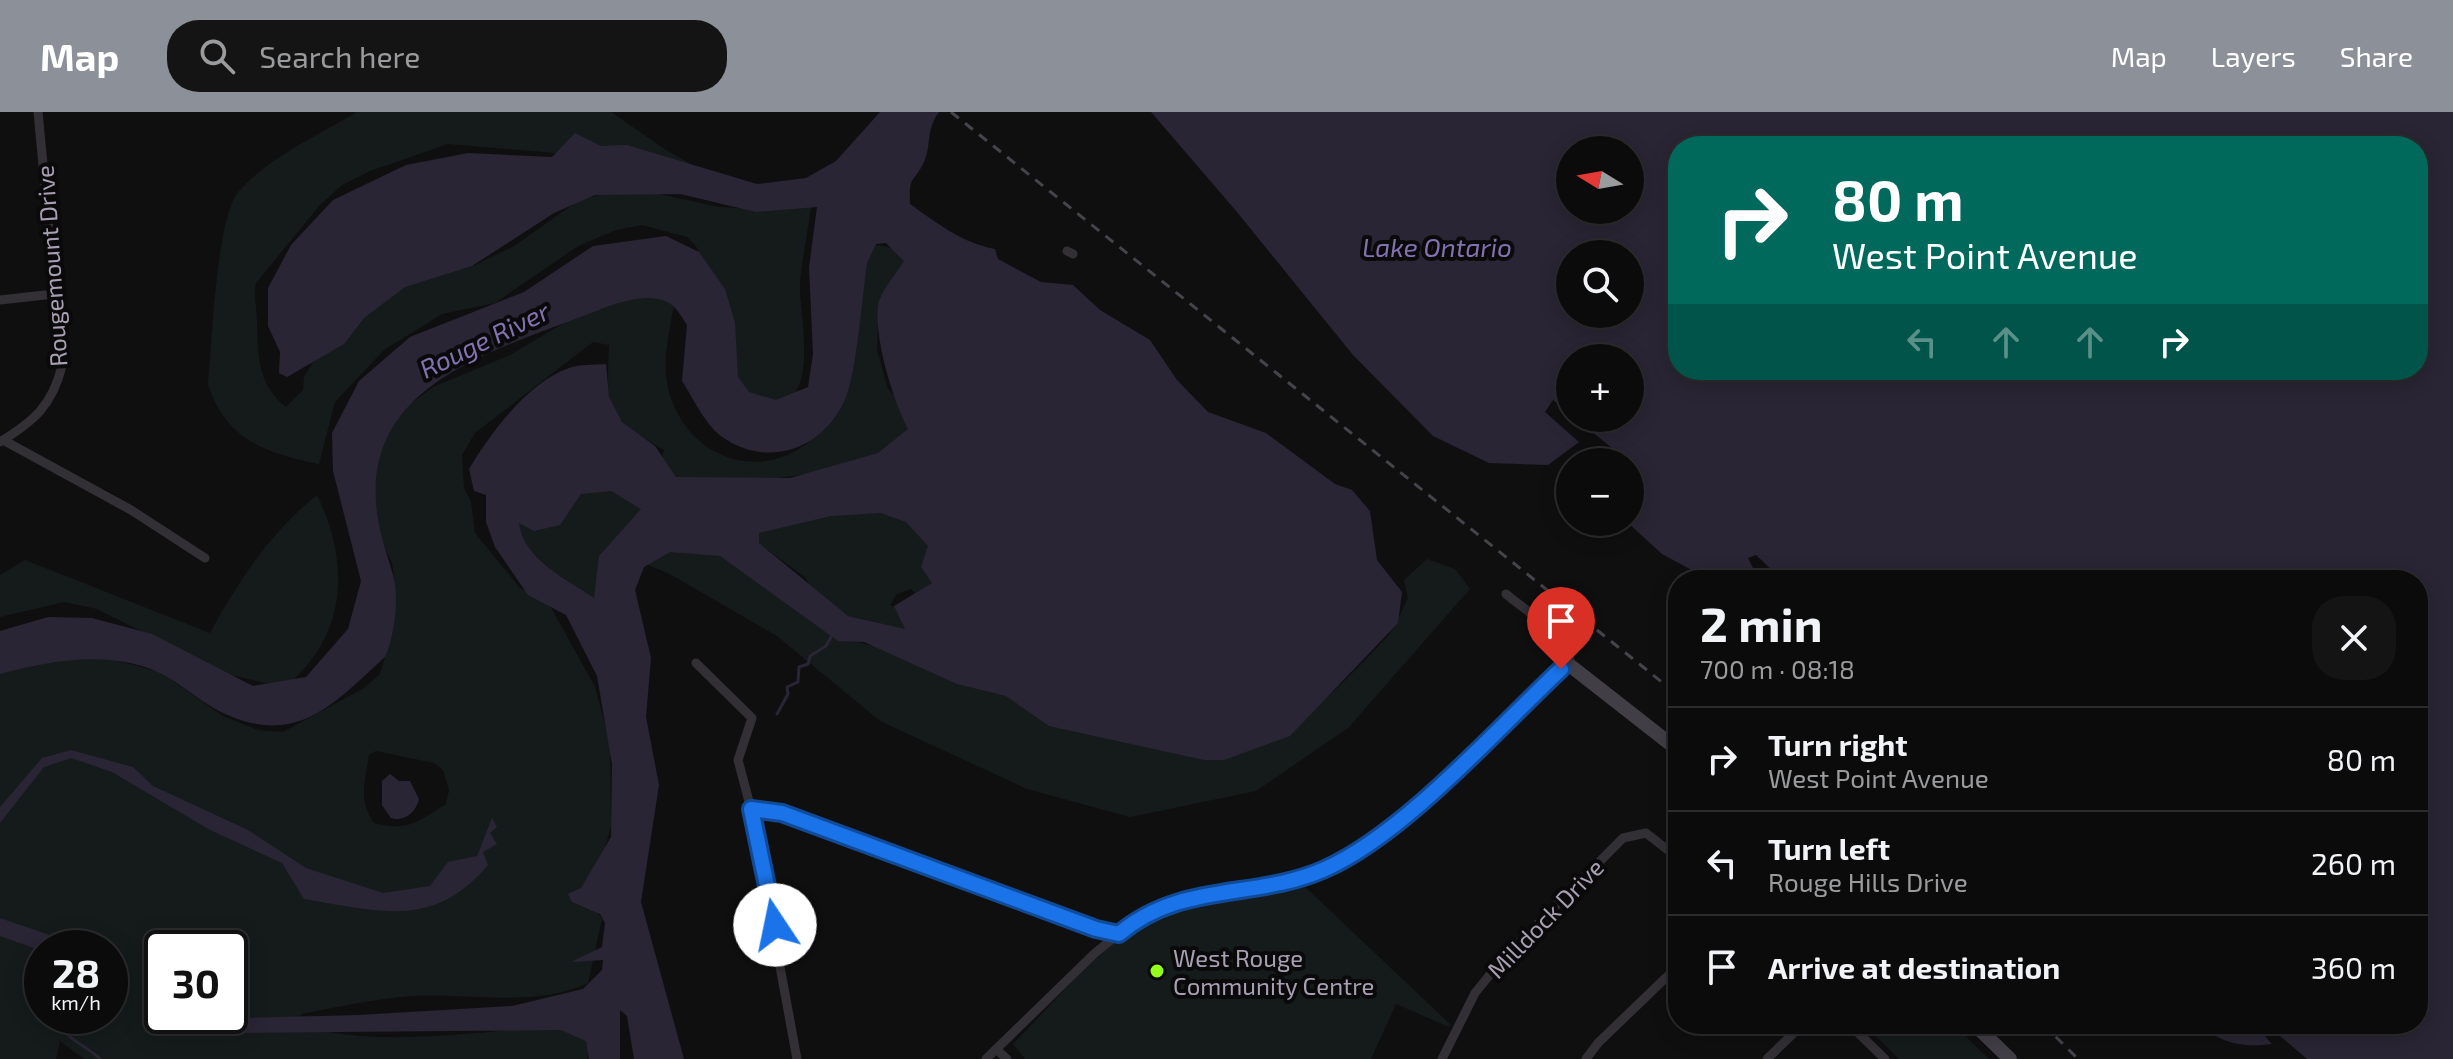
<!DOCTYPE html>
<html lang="en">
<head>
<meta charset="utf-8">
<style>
	body { margin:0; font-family:"Exo 2",sans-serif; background:#151415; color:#f1f3f6; height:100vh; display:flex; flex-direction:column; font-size:30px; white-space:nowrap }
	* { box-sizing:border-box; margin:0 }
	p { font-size:26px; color:#9a9b9d }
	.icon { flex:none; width:44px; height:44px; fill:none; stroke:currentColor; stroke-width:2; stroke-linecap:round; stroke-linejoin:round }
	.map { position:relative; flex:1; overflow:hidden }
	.side { position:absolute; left:1668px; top:458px; width:760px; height:464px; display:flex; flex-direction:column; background:#0c0b0c; border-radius:32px; box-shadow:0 4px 20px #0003,0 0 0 2px #2c2b2d }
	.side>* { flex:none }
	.banner { position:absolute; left:1668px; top:24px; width:760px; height:244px; border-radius:32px; box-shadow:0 4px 20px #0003,0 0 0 2px #2c2b2d; background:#00695c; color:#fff; overflow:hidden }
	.needle { width:52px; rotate:281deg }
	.buttons { position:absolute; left:1556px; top:24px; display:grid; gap:16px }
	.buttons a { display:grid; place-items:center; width:88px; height:88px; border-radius:50%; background:#0c0b0c; box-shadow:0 4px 20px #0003,0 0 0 2px #2c2b2d; font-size:40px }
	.speed { position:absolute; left:24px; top:818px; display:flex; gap:16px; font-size:40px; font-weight:700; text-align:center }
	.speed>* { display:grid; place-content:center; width:104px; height:104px; border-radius:50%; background:#0c0b0c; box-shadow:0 4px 20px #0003,0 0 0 2px #2c2b2d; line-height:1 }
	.speed small { font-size:20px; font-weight:400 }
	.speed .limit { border:4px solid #111; border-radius:12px; background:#fff; color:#111 }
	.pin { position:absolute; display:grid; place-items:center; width:68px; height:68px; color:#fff; margin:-82px -34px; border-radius:50% 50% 50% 0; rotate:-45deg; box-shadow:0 0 8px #0007 }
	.pin .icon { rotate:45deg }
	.me { position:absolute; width:88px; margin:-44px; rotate:349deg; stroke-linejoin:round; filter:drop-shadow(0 0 6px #0008) }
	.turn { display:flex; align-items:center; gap:28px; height:168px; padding:0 32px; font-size:36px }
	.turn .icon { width:104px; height:104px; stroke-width:2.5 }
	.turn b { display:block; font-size:56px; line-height:68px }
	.lanes { display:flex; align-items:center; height:76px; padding:0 32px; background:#0003; justify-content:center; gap:40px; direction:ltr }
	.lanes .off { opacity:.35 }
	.round { display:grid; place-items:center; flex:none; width:84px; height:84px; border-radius:32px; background:#151415 }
	.head { display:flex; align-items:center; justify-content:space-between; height:136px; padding:0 32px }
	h1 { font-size:48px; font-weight:700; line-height:60px }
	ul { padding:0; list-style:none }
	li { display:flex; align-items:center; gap:24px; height:104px; padding:0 32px; border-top:2px solid #2c2b2d }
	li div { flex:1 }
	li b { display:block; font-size:30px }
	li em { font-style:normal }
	header { display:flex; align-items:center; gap:48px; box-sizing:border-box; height:112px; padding:0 40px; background:#8c9099; color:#fff }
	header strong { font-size:38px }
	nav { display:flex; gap:44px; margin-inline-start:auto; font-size:28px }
	.search { width:560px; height:72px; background:#151415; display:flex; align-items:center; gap:20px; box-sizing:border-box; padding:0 28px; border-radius:32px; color:#9a9b9d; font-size:30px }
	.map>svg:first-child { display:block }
</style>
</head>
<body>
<header>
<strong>Map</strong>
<div class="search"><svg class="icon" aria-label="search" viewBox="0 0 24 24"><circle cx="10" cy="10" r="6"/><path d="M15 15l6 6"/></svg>Search here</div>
<nav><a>Map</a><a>Layers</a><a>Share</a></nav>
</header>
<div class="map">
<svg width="2453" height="947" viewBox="0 0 2453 947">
	<rect width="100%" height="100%" fill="#100f10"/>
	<g fill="#151b1b" fill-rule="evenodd">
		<path d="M357,0H611L666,38L719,68L581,43L448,32L370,59L342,73L320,93L256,171C253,185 257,195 257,209C258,244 257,272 286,295L303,278L304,265L319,240L418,162L473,154L514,134L578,89L626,75L719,95L775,98L812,90C808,116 803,143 800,169C798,196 817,271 787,288C773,295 753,284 740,280L718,178L696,134L687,125L642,113L616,118L578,134L495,191L442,202L384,238L335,290L319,352C267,341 226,329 208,272C212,233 216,105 239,79C269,45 319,23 357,0Z"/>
		<path d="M866,131L904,138L915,145L894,170L878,210L877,238L888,277L919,309C911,318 901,336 889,341C850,357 688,390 660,354L664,338C603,300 607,304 609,233L593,230L475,321L462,343L464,376L471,390L475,421L520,476L548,490L595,575L610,631L611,714L605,736L581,778L602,807L588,871C534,896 469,881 411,884C374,887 337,895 301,902L297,910C359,940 502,917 573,912L592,922L587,947H84L60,929L56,947H0V560L82,542L99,544L160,560L223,604L258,618L283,620L364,576L380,562L391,525L396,481L392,450L363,397L389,308L433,275L510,243L574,205L617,187L640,184L667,188L674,193C669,221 661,251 669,280C691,357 781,375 827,310ZM376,639L434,651L443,658L449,678L446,692C417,710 408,720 374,711C358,688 365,669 369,643ZM42,836H110V904H42ZM162,836H230V904H162Z"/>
		<path d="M563,337L642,395L641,404C598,434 588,462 608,511L543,458L508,406Z"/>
		<path d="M317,383C351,453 347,525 284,576L225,561L97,497L64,490L0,505V463L25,448L210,521C240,467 268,423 317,383Z"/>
		<polygon points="859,391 976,413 923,488 911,477 897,482 890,493 1010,543 907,526 875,510 831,500 820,491 805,465 743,420"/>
		<path d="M666,432H695L723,446L834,525L883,536L1225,645C1292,629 1341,573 1387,525C1396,515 1402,498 1408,486L1404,468L1427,447L1455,457L1470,477L1348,616L1256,679L1130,705L1027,677L880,609L777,524L668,461L643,451Z"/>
		<path d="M1302,772L1450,912L1449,915L1396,892L1371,947H1025L1013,932C1055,890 1105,827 1159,802C1203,781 1255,779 1302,772Z"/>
		<polygon points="1864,912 1953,912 1989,947 1899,947"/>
	</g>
	<g fill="#292534" fill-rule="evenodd">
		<path d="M880,0H939C925,19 932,32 924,50C913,73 909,61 910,92C937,111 962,131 995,137L998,147L1041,170L1073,173L1100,198L1150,228L1177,268L1208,300L1266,321L1335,372L1352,378L1370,399L1377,448L1402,480L1398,511L1290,624L1224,648H1204L1049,614L1006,584L957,572L864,530L838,529L720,444L670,440L644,455L635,478L651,546L646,605L659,673L641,790L684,947H634L627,904L620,898V947H589L586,929L561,918L230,921L212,917L205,907L359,903L512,894L583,877L602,858L603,848L571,850L602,835L605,811L600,802L572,790L568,782L581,776L611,725L612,652L597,564L566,503L528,483L495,435L486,410V383L474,379L469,357C490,322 528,270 569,256C580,252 594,253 606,252L609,285L622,310L655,334L676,365L790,366L878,341L908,317C893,288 874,227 878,193C881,179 896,162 904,149L886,131L876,132L867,151C862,186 857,256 846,285C825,337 767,358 721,324C705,312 693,286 682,269L687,213C683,207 678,198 672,193C650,177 613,192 591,201C483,243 344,278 382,426C385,440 391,453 394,467C399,488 394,526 385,545C332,593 296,637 219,599C196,587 175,566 151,557C100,539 50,549 0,562V519L48,505L92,506L152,522L253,574L306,565L348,517L361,469L333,359L332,321L359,269L410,225L524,180L593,134L666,124L699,140L725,177L735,211L738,265L749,280L776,288L808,275L813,242L809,155L817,95L756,100L680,82L595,83L554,101L472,154L405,175L364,206L344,232L287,265L279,261L280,240L268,214V176L291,133L333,88L406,53L468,41L552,45L575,21L601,34L627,33L757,72L806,66L836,49ZM611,379L641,397L599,444L594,486C566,467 523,447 519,411L534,419L560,413L581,382ZM881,401L906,410L928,434L921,455L932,471L894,494L905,517L848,504L759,431V421L831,404Z"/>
		<path d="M1151,0H2453V947H2307L2266,912H2418V468H1782L1756,443L1748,446L1759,468H1710L1662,442L1627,410L1630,364L1638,357L1575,306H1630V246H1570V302L1553,288L1545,300L1579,330L1548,353L1489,351L1433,324L1353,243L1237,100ZM2418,34V258H1678V34ZM1630,38V98H1570V38ZM1630,142V202H1570V142Z"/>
		<path d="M71,638L133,655L153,674L248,718L306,756L383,781L430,774L448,750L477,744L492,706L497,715L490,721L497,732L483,740L488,753C434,818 378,799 304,787L282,751L210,718L112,660L71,646L44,655L0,711V695L42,646Z"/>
		<path d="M390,662L399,669H410L419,687C416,700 405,710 391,706L382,693V669Z"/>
		<polygon points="0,806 53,824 72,836 42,836 42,839 0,824"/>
		<path d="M2197,912H2254L2272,932C2241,936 2222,931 2197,912Z"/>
	</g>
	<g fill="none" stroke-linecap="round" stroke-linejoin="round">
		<g stroke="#292534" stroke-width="3">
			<polyline points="777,602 788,582 787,575 798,570 799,555 808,552 810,544 826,534 831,525"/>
			<path d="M61,904C57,925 87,933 100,947"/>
		</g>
		<g stroke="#333035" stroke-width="9">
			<polyline points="1067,139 1073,142"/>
			<polyline points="0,188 54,182"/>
			<polyline points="3,328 131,398 205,446"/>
			<path d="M0,330C34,309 52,294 62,254L38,0"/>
			<polyline points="696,551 752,606 738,648 751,697 782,701 1096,817 1119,822"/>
			<polyline points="751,697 797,947"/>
			<polyline points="1849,912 1885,947"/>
			<polyline points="996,937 1007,947"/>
			<path d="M986,947L1095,841L1142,803L1211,780L1301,766L1359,739L1415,695L1561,557L1572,555C1565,521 1531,503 1506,482"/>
			<polyline points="1442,947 1475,881 1501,849 1623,726 1646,721 1678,746"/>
			<polyline points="1586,947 1598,931 1678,854"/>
			<polyline points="1767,947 1803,912"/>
		</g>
		<g stroke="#423e46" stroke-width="14">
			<polyline points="1572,555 1678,638"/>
			<polyline points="1974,912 2010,947"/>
		</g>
		<g stroke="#47434b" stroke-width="3" stroke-dasharray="10 8" stroke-linecap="butt">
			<polyline points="951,0 1678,583"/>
			<polyline points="2043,912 2078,947"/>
		</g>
	</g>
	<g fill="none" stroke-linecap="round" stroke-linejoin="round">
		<defs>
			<path id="route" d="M775,813L751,697L782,701L1096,817L1119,822C1181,769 1256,788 1325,757C1404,722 1497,617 1561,557"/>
		</defs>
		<use href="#route" stroke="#114b97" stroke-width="20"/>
		<use href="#route" stroke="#1a73e8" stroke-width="14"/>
	</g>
	<circle fill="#95fd1a" stroke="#0b0a0b" stroke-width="3" cx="1157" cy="859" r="8"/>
	<g text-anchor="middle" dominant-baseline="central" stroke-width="8" stroke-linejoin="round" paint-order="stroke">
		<g font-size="24" fill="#a89fb2" stroke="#0b0a0b">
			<text transform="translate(51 154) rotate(-94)">Rougemount Drive</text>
			<text transform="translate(1545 806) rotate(-46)">Milldock Drive</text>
		</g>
		<g font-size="24" fill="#a89fb2" stroke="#0b0a0b" text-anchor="start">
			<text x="1173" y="845">West Rouge<tspan x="1173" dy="28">Community Centre</tspan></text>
		</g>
		<g font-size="26" font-style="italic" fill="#8372b1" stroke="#0b0a0b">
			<text x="1437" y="134">Lake Ontario</text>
			<text transform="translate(484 227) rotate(-26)">Rouge River</text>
		</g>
	</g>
</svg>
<div class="buttons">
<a><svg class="needle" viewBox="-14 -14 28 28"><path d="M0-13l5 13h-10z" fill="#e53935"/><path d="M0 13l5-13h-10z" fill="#9a9b9d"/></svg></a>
<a><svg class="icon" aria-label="search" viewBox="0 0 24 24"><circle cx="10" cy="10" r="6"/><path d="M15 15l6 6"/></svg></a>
<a>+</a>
<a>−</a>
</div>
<div class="speed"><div>28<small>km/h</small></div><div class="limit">30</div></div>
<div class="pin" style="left:1561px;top:557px;background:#d93025"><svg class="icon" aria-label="arrive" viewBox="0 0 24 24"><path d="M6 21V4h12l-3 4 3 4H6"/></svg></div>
<svg class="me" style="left:775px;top:813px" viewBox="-20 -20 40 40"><circle r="19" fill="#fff"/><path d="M0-13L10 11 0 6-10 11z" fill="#1a73e8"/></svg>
<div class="banner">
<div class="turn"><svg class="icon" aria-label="right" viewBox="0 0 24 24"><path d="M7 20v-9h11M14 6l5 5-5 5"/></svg><div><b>80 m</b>West Point Avenue</div></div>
<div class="lanes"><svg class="icon off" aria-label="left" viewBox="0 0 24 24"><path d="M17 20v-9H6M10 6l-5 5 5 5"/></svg><svg class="icon off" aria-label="ahead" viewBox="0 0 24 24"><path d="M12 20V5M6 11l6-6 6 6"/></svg><svg class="icon off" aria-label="ahead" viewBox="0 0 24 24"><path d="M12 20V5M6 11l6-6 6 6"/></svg><svg class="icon" aria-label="right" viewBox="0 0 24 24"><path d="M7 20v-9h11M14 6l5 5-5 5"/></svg></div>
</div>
<section class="side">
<div class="head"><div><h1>2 min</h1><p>700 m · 08:18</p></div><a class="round"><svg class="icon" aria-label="close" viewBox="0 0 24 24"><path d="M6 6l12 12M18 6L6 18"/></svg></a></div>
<ul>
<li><svg class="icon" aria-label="right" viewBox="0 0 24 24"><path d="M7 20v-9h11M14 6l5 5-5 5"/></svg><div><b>Turn right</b><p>West Point Avenue</p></div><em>80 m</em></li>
<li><svg class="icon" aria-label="left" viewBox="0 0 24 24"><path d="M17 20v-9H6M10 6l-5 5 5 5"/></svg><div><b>Turn left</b><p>Rouge Hills Drive</p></div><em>260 m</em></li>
<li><svg class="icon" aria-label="arrive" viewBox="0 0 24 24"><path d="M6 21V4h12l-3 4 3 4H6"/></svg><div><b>Arrive at destination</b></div><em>360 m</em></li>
</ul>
</section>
</div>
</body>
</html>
